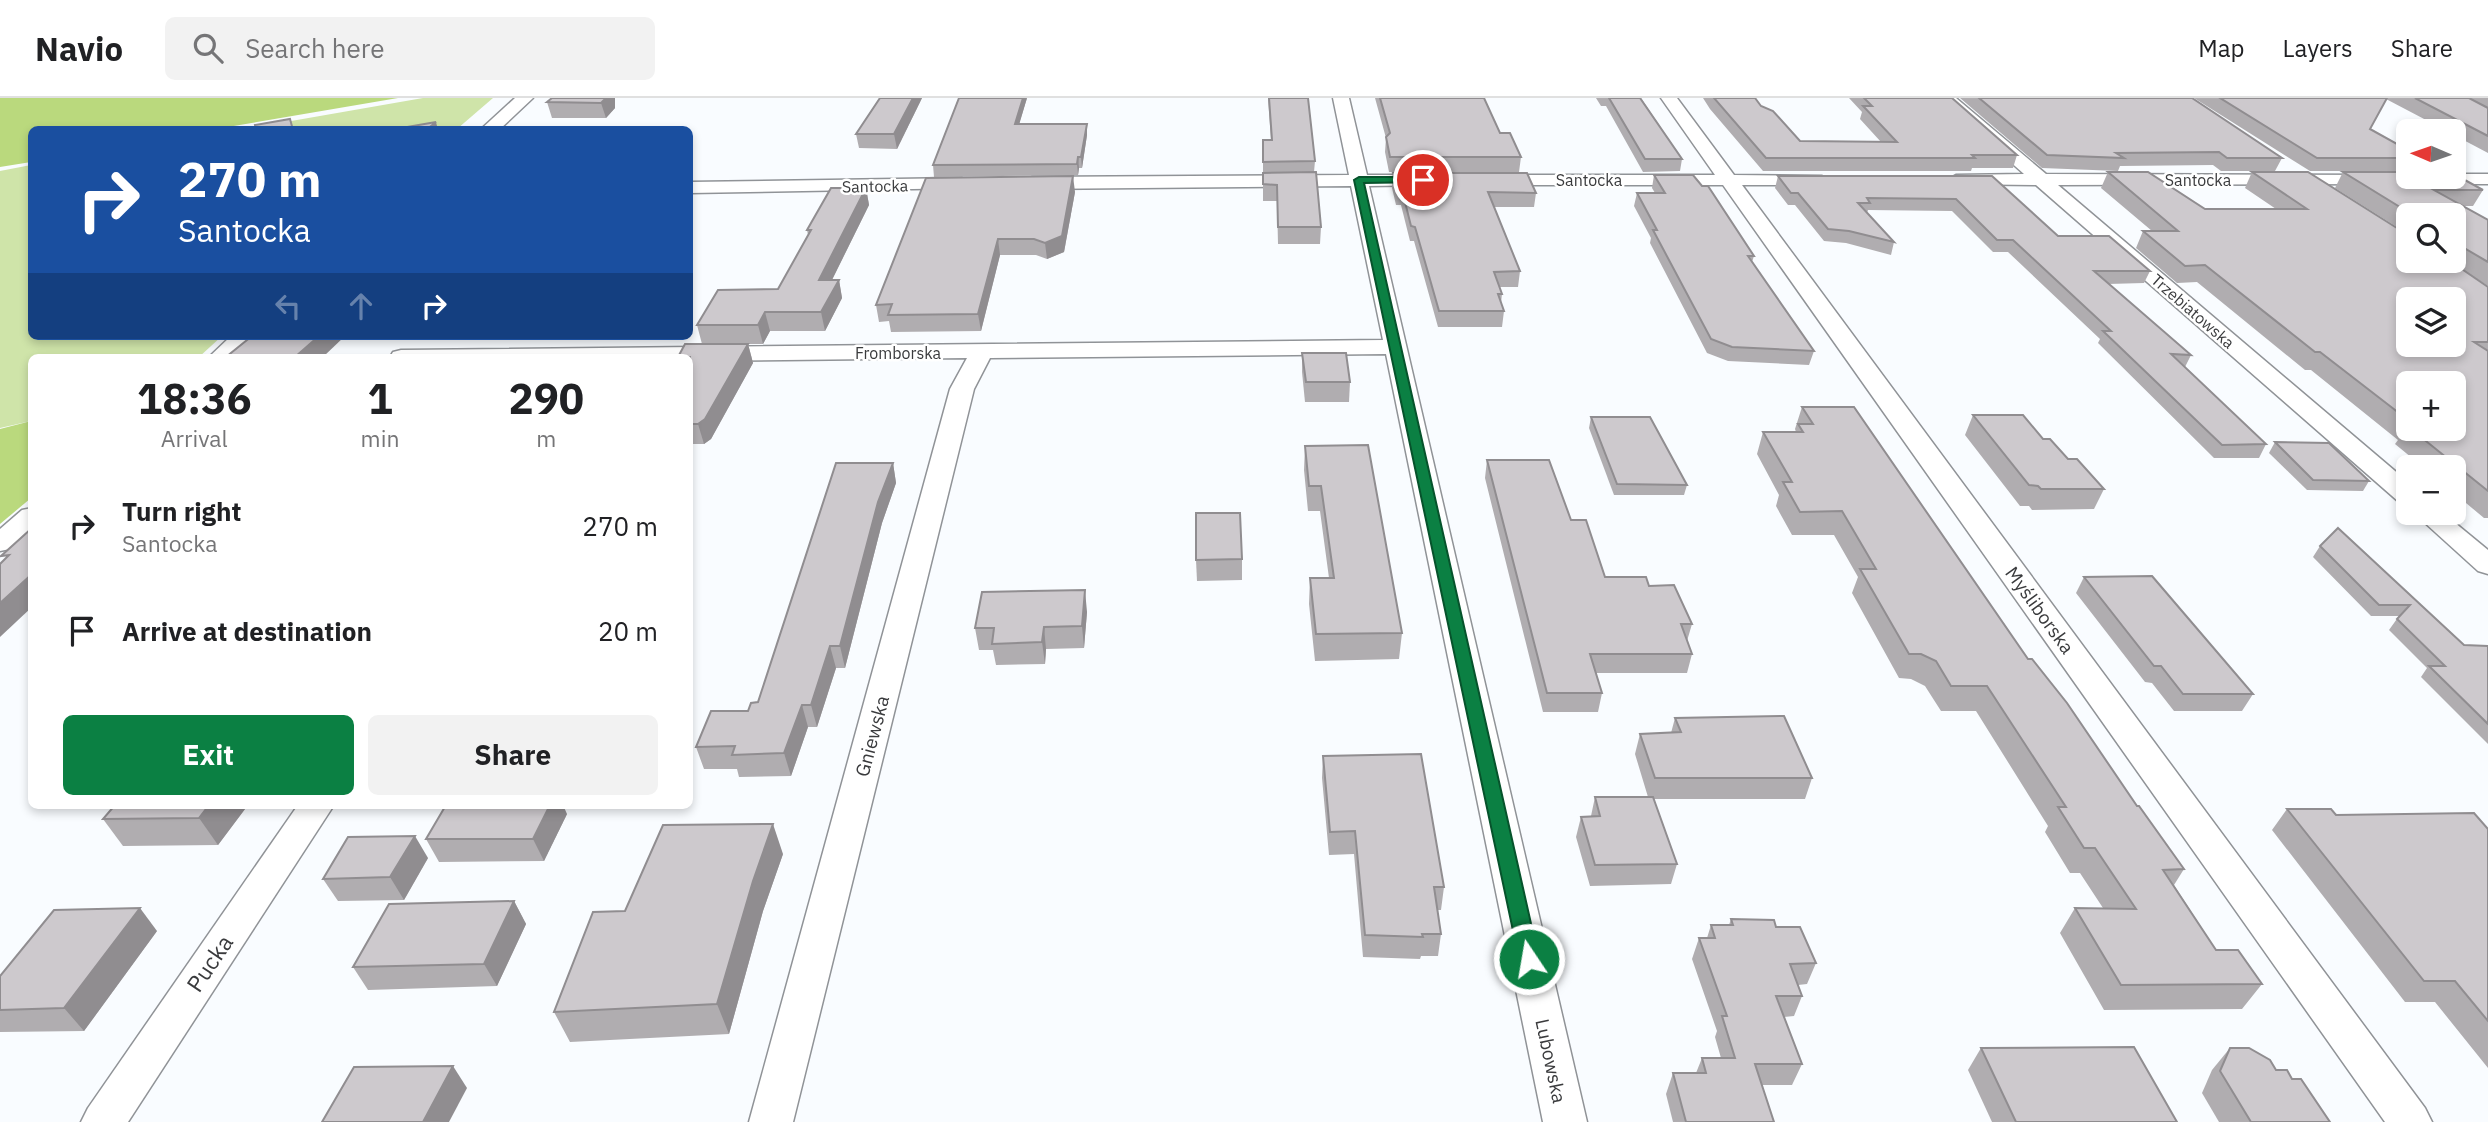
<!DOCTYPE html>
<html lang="en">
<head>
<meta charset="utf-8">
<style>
	body { margin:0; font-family:"IBM Plex Sans",sans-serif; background:#f2f2f2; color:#202124; height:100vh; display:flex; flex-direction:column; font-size:26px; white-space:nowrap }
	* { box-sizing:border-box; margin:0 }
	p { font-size:23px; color:#757577 }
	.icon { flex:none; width:38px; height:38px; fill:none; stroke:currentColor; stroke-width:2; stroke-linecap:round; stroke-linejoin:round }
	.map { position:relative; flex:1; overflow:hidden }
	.sheet { position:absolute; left:28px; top:256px; width:665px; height:455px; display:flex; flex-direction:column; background:#fff; border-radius:10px; box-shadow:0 4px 10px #0003 }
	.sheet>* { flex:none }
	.banner { position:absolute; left:28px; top:28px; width:665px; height:214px; border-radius:10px; box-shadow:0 4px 10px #0003; background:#1a4fa0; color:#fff; overflow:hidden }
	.needle { width:46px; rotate:272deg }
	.tools { position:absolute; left:2396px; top:21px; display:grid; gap:14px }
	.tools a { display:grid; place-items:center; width:70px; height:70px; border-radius:10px; background:#fff; box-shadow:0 4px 10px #0003; font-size:35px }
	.pin { position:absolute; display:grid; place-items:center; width:60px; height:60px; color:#fff; margin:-30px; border:4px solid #fff; border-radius:50%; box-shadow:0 2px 7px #0007 }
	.me { position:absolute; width:77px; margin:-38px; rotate:348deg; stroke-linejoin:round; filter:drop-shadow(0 0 5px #0008) }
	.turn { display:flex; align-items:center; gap:24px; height:147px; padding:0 35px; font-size:32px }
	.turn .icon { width:91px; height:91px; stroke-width:2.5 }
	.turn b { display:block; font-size:49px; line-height:60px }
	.lanes { display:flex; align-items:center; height:66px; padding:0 35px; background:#0003; justify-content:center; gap:35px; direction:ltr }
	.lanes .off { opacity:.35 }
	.eta { display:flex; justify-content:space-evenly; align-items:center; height:119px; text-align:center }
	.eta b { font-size:42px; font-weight:800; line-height:49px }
	.button { display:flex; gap:14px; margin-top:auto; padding:14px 35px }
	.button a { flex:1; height:80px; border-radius:10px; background:#0b8043; color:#fff; font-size:28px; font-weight:800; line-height:80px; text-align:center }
	.button a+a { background:#f2f2f2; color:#202124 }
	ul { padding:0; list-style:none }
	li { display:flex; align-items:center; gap:21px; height:105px; padding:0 35px }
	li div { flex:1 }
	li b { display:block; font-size:26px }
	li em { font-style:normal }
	header { display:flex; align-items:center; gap:42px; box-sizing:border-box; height:98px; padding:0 35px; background:#fff; border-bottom:2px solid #e0e0e0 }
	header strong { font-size:33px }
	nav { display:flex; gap:38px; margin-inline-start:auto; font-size:24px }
	.search { width:490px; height:63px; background:#f2f2f2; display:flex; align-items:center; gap:18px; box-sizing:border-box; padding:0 24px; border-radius:10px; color:#757577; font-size:26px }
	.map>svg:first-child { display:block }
</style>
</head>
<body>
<header>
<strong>Navio</strong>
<div class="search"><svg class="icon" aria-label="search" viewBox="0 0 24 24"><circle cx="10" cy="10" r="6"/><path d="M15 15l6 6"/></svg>Search here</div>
<nav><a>Map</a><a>Layers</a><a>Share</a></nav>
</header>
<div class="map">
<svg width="2488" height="1024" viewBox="0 0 2488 1024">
	<rect width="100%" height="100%" fill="#f9fcff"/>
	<g fill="#cfe4a9">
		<polygon points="423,0 493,0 457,31 239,32"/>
		<polygon points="31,67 32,238 222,238 199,259 32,259 31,323 0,330 0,73"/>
	</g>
	<g fill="#bad97d">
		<polygon points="0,0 398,0 216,31 32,32 31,64 0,69"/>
		<polygon points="31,323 31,400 0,426 0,331"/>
	</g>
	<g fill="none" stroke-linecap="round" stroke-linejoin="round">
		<defs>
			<g id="minor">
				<polygon points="515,0 533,0 499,32 480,32"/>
				<polygon points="1333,0 1349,0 1367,77 1434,77 1443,82 1434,87 1369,88 1587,1024 1543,1024 1386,256 990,260 974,291 793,1024 749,1024 950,291 967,260 690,263 690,259 390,259 393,254 401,252 1383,242 1351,88 1032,91 1023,85 1032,79 1349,77"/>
				<polygon points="1661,0 1677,0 1734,77 1822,78 1825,82 1816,87 1742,87 2425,1010 2432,1024 2385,1024 1723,87 1491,87 1482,82 1491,77 1715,77"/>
				<polygon points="1938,0 1956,0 2046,76 2385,77 2388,81 2379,86 2058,87 2408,384 2408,406 2399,404 2036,87 1950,86 1947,82 1956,77 2024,76"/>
				<polygon points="2454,76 2488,76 2488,86 2422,86 2413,81 2414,79 2454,79"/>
				<polygon points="962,80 971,86 968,90 690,95 690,84"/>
				<polygon points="231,238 255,238 234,259 209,259"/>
				<polygon points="32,410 32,432 10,451 0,453 0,431 22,412"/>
				<polygon points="2414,415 2443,415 2488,452 2488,476 2478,473"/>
				<polygon points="298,707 334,707 128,1024 81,1024 88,1010"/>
			</g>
		</defs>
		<use href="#minor" stroke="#909397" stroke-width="3"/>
		<use href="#minor" fill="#fff" fill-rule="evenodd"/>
	</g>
	<g fill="#b0adb0" fill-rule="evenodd">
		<polygon points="615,0 615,10 606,20 552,20 547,4"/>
		<polygon points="880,0 922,0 897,51 859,50 856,36"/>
		<polygon points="1027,0 1019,26 1087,26 1087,37 1082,70 1079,70 1078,77 934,79 933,67"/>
		<polygon points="1268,0 1308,0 1315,63 1314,74 1321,129 1320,146 1278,146 1277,103 1263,103 1263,42 1271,42"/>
		<polygon points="1375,0 1484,0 1500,35 1521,59 1519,74 1389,74 1385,54 1386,40"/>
		<polygon points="1596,0 1641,0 1682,61 1680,73 1643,74 1606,8 1601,8"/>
		<polygon points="1703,0 1755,0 1761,8 1800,43 1881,44 1860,21 1862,14 1849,0 1952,0 2017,57 2013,70 1972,70 1971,73 1763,73 1710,11"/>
		<polygon points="1960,0 2192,0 2282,60 2275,73 2221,73 2213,67 2120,68 2118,73 2042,70"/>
		<polygon points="2194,0 2488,0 2488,55 2454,37 2454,33 2447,33 2386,1 2370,31 2408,52 2408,73 2310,73"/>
		<path d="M2108,74L2205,111H2276L2245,90L2252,74L2408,163H2454V117H2408V136L2335,90L2343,74L2483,92L2473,108H2463L2488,122V188L2468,175L2488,189V420H2484L2454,395V369H2423L2395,346L2398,342L2311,272H2305L2197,184L2177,185L2136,150L2143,133H2152L2101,90ZM2408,285L2454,331H2408Z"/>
		<polygon points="1393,75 1536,95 1534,109 1494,109 1520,173 1518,189 1500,189 1502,196 1501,205 1504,213 1502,229 1438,229 1414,143 1410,143 1401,107 1396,107 1392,90"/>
		<polygon points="1654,77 1754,158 1752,164 1814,253 1809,267 1728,263 1707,255 1650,145 1651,140 1634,108 1637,95 1655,95 1652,90"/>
		<polygon points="1778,78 1992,78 2058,138 2150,173 2144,185 2108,186 2191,257 2185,269 2266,346 2259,360 2214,360 2098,245 2100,241 2008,154 1993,154 1952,113 1868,112 1867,115 1894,144 1891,157 1846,145 1824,143 1795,107 1788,107 1775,90"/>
		<polygon points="866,90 869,107 832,182 839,182 842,200 825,233 770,233 763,246 748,246 753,265 711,341 704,346 690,346 690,259 702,246 697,227 778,191 808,137 807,132"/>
		<polygon points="1075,94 1064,154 1047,161 1036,157 1000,157 981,233 891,234 889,223 879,224 876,207"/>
		<polygon points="1302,255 1350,284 1349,304 1305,304 1302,274"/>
		<polygon points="1802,309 2028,561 2184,771 2174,787 2216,852 2262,886 2242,911 2104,912 2060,835 2075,810 2103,810 2080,775 2070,775 2045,734 2048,728 1976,613 1941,613 1925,588 1911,581 1899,580 1852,495 1858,479 1834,437 1792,437 1776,408 1779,397 1757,356 1763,334 1796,334 1795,331"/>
		<polygon points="1973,317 2043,341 2104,391 2094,411 2032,412 2029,408 2020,408 1965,337"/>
		<polygon points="1591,319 1687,387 1684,397 1614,397 1589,330"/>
		<polygon points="2275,344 2369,383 2363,393 2307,392 2269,355"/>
		<polygon points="1305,348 1402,535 1399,561 1315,563 1309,506 1310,480 1329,480 1320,413 1308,413 1304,372"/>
		<polygon points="1487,362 1605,479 1649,488 1692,526 1687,543 1692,556 1687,575 1596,575 1602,595 1598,614 1543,614 1485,380"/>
		<polygon points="893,365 896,385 882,425 845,570 836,570 817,629 808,629 791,678 739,679 737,671 704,671 696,649 748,613 758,604"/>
		<polygon points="2338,430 2464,547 2488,548 2488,646 2421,579 2427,570 2389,532 2399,518 2371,518 2313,459 2320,448"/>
		<polygon points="1242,461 1242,482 1197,483 1196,462"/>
		<polygon points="2084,479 2253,596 2242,613 2174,613 2152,585 2145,584 2076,495"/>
		<polygon points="1087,514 1084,550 1046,551 1045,566 996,567 993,552 979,552 975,530"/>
		<polygon points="1675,620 1812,680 1805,701 1654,701 1677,766 1671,786 1590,788 1576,739 1581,719 1591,718 1595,699 1648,699 1635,656 1640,636 1671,635"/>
		<polygon points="1323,658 1444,789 1441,812 1437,812 1441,836 1438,858 1421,858 1420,861 1363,859 1354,756 1329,757 1322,680"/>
		<polygon points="115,707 243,707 245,711 218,747 123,748 103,721"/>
		<polygon points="2287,711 2488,731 2488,970 2435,904 2405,904 2272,732"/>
		<polygon points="567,716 544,763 439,764 426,741"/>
		<polygon points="783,756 763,813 729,936 570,944 554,914 625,813"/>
		<polygon points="428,760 404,802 338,803 323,781"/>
		<polygon points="514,803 526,826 497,888 368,892 353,869"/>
		<polygon points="1731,821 1776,829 1816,865 1807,886 1798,887 1802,898 1794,918 1784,919 1802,966 1792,987 1762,987 1774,1024 1673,1024 1666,996 1673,975 1696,975 1702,960 1721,960 1715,939 1717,933 1692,861 1699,840 1707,840 1711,827 1729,827"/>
		<polygon points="157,833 84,933 0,934 0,878"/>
		<polygon points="1981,950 2177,1024 1992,1024 1968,972"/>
		<polygon points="2230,950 2292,981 2330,1024 2219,1024 2202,995 2212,972"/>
	</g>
	<g fill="#908d90">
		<polygon points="606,0 615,0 615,10 606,20 601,5"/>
		<polygon points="913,0 922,0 897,51 894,36"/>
		<polygon points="1023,0 1027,0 1016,37 1015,26"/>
		<polygon points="436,24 438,32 426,32"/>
		<polygon points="1087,26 1087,37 1082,70 1081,59"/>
		<polygon points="1078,59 1079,70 1078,77 1077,66"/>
		<polygon points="1073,78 1075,94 1064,154 1047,161 1045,145"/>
		<polygon points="866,90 869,107 823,200 819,182"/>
		<polygon points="998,141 1000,157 981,233 978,216"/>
		<polygon points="839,182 842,200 825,233 821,214"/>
		<polygon points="765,214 770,233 763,246 758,227"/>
		<polygon points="319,238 345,238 323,259 295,259"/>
		<polygon points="748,246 753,265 711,341 704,346 698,326"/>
		<polygon points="893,365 896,385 882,425 845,570 840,548 878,404"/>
		<polygon points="32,476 32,509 0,539 0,505"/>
		<polygon points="1085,492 1087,514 1084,550 1082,528"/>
		<polygon points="1044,529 1046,551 1045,566 1042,544"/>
		<polygon points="830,548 836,570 817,629 811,607"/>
		<polygon points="802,607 808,629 791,678 784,655"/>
		<polygon points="209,707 243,707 245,711 218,747 199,720"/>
		<polygon points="550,707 563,707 567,716 544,763 533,741"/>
		<polygon points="773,726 783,756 763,813 729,936 717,906 753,783"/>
		<polygon points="415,738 428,760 404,802 390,779"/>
		<polygon points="514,803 526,826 497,888 484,866"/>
		<polygon points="140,810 157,833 84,933 64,910"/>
		<polygon points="453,968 467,990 449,1024 423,1024"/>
	</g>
	<g fill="#cdc9cd" stroke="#908d90" stroke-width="2" fill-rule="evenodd">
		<polygon points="552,0 606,0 601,5 547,4"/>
		<polygon points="880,0 913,0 894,36 856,36"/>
		<polygon points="959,0 1023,0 1015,26 1087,26 1081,59 1078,59 1077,66 933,67"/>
		<polygon points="1269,0 1308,0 1315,63 1263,64 1263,42 1272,42"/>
		<polygon points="1380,0 1484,0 1500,35 1510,35 1521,59 1390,59 1386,39 1390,35"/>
		<polygon points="1609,0 1640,0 1682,61 1645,61"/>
		<polygon points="1714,0 1755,0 1761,8 1773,13 1800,43 1897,44 1863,8 1872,8 1864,0 1952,0 2017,57 1972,57 1975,60 1766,60"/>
		<polygon points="1979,0 2192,0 2282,60 2227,60 2219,54 2116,55 2124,60 2047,57"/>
		<polygon points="2220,0 2387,0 2370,31 2408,52 2408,60 2317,60"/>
		<polygon points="2415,0 2469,0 2488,10 2488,38"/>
		<polygon points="290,21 293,32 253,32 256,31 255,27"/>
		<polygon points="436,24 426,32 390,32"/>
		<polygon points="1316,74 1321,129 1278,129 1277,87 1263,86 1263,75"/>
		<path d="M2108,74H2148L2205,111H2307L2252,74H2308L2408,137V163H2450L2488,189V244H2474L2488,253V393L2411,331H2454V285H2408V322L2320,254H2315L2205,167L2185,168L2143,133H2178ZM2408,201H2454V247H2408Z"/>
		<polygon points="2343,74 2408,74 2408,79 2454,79 2454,76 2483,92 2434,92 2488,122 2488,164 2454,144 2454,117 2413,117"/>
		<polygon points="1393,75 1527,75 1536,95 1488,94 1520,173 1494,174 1502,196 1498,196 1504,213 1439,213 1415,129 1411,128 1402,92 1397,92"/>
		<polygon points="1654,77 1693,77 1702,88 1708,88 1754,158 1748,158 1814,253 1732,249 1711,241 1653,132 1657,132 1637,95 1665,95"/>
		<polygon points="1073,78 1062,138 1045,145 1034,141 998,141 978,216 888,217 892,206 876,207 926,80"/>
		<polygon points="1778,78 1992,78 2058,138 2109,138 2150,173 2094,173 2191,257 2171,256 2266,346 2222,347 2103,233 2111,233 2013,142 1997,142 1956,101 1867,100 1870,105 1858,105 1894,144 1849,133 1828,131 1798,95 1791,95"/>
		<polygon points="831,90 866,90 819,182 839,182 821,214 765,214 758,227 697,227 718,192 778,191 811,132 807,132"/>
		<polygon points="252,238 319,238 295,259 226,259"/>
		<polygon points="685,246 748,246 705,321 698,326 690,326 690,259 678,259"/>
		<polygon points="1302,255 1346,255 1350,284 1306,284"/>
		<polygon points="1802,309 1854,309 2028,561 2032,561 2067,605 2137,708 2139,708 2184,771 2163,772 2216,852 2238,852 2262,886 2121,887 2075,810 2136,811 2095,750 2084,750 2058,709 2066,709 1987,588 1951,588 1936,563 1921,556 1909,556 1860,471 1876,471 1842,413 1800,414 1783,384 1792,384 1763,334 1803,334 1798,326 1813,326"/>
		<polygon points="1973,317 2023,317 2043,341 2050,341 2068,361 2077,361 2104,391 2041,391 2038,388 2029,387"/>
		<polygon points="1591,319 1650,319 1687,387 1617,386"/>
		<polygon points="2275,344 2329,345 2369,383 2313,382"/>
		<polygon points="1368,347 1402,535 1316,536 1310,480 1334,480 1321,388 1309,388 1305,348"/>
		<polygon points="1487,362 1549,362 1571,422 1586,422 1605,479 1646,479 1649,488 1674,487 1692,526 1681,526 1692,556 1590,556 1602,595 1547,595"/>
		<polygon points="836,365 893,365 878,404 840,548 830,548 811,607 802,607 784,655 732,657 735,648 696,649 711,613 748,613 751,605 758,604"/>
		<polygon points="1196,415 1240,415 1242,461 1196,462"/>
		<polygon points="32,430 32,476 0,505 0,466 9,457 1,458"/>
		<polygon points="2338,430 2464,547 2488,548 2488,626 2429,568 2445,568 2397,521 2410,507 2379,507 2320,448"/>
		<polygon points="2152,478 2253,596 2183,596 2161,568 2154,568 2084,479"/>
		<polygon points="1085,492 1082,528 1044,529 1042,544 992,546 994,530 975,530 982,494"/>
		<polygon points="1784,618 1812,680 1655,680 1640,636 1681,634 1675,620"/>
		<polygon points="1421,656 1444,789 1434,789 1441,836 1422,836 1423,839 1365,837 1355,733 1330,734 1323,658"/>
		<polygon points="1595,699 1653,699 1677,766 1595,767 1581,719 1600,718"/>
		<polygon points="115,707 209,707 199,720 103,721"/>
		<polygon points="446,707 550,707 533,741 426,741"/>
		<polygon points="2287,711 2331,711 2336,717 2474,715 2488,731 2488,923 2455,883 2424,883"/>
		<polygon points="773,726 753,783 717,906 554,914 593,814 625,813 663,727"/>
		<polygon points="415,738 390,779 323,781 348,739"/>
		<polygon points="514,803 484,866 353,869 389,806"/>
		<polygon points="140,810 64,910 0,912 0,878 54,812"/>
		<polygon points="1731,821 1774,822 1776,829 1800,829 1816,865 1790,866 1802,898 1776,898 1802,966 1755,966 1774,1024 1686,1024 1673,975 1706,975 1702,960 1735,960 1722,918 1727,918 1699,840 1715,840 1711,827 1733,827"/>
		<polygon points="2134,949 2177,1024 2016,1024 1981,950"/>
		<polygon points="2230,950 2249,950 2270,962 2276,972 2287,972 2292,981 2301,981 2330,1024 2251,1024 2220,973"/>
		<polygon points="453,968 423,1024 322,1024 354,969"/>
	</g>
	<polygon fill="#0b8043" stroke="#07532c" stroke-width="2" points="1423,79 1426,80 1426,84 1364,85 1539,861 1536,867 1529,870 1522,867 1519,861 1354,82 1359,79"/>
	<g text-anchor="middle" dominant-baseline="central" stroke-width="5" stroke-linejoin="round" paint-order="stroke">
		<g font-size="16" fill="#3a3b3d" stroke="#fff">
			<text x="1589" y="82">Santocka</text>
			<text x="2198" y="82">Santocka</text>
			<text transform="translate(875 88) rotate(-1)">Santocka</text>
			<text transform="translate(2193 213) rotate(41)">Trzebiatowska</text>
			<text x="898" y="255">Fromborska</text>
		</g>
		<g font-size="19" fill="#3a3b3d" stroke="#fff">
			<text transform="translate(2040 512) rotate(54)">Myśliborska</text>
			<text transform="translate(872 638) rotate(-75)">Gniewska</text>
			<text transform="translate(1551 963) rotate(78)">Lubowska</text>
		</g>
		<g font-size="23" fill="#3a3b3d" stroke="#fff">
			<text transform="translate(209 865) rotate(-56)">Pucka</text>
		</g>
	</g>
</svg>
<div class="tools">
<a><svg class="needle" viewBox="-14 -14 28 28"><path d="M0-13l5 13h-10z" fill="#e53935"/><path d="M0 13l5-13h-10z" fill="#757577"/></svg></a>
<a><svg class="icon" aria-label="search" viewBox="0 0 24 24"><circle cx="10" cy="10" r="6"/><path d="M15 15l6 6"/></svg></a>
<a><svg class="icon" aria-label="layers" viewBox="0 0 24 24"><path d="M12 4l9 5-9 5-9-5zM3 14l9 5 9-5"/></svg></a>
<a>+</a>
<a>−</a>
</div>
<div class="pin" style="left:1423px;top:82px;background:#d93025"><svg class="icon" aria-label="arrive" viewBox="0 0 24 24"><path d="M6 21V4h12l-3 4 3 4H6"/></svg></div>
<svg class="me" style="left:1529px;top:861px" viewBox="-20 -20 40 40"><circle r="17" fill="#0b8043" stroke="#fff" stroke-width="3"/><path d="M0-11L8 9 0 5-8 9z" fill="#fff"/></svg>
<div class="banner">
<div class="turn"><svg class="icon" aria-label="right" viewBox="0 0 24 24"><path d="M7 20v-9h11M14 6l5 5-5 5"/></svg><div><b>270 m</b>Santocka</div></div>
<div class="lanes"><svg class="icon off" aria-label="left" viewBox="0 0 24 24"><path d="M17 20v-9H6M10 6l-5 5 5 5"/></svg><svg class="icon off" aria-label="ahead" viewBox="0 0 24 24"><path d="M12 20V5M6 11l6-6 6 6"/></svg><svg class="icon" aria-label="right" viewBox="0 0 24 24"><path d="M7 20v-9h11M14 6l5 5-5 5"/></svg></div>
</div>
<section class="sheet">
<div class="eta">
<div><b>18:36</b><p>Arrival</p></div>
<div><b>1</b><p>min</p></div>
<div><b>290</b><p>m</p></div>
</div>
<ul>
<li><svg class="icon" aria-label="right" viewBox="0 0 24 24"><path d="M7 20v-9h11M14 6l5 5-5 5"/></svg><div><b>Turn right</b><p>Santocka</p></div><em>270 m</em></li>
<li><svg class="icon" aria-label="arrive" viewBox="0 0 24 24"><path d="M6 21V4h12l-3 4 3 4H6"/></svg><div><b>Arrive at destination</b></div><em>20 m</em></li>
</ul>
<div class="button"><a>Exit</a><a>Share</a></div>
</section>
</div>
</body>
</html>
